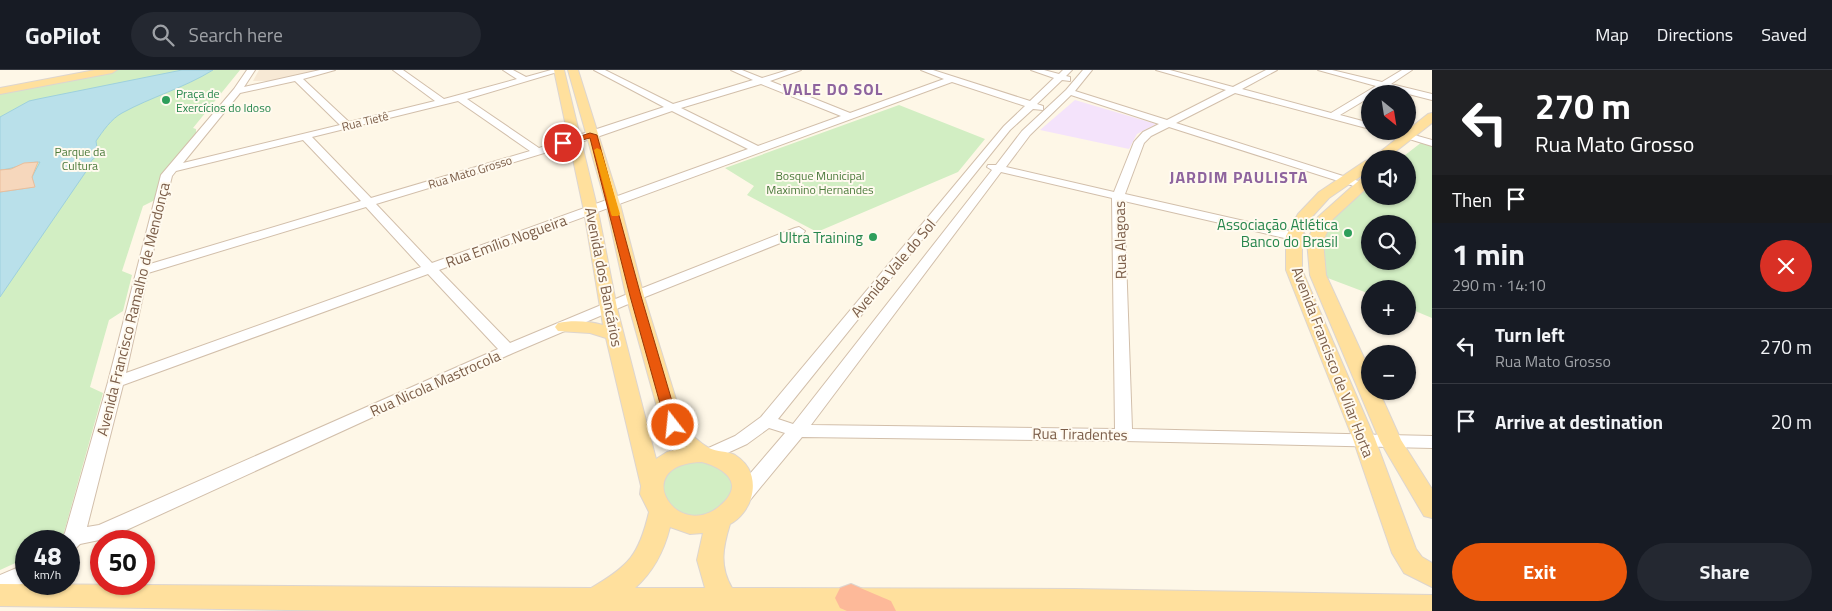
<!DOCTYPE html>
<html lang="en">
<head>
<meta charset="utf-8">
<style>
	body { margin:0; font-family:"Titillium Web",sans-serif; background:#242831; color:#f1f3f6; height:100vh; display:flex; flex-direction:column; font-size:19px; white-space:nowrap }
	* { box-sizing:border-box; margin:0 }
	p { font-size:16px; color:#9ea1a6 }
	.icon { flex:none; width:28px; height:28px; fill:none; stroke:currentColor; stroke-width:2; stroke-linecap:round; stroke-linejoin:round }
	.map { position:relative; flex:1; overflow:hidden }
	.side { display:flex; flex-direction:column; background:#171b24; width:400px }
	.side>* { flex:none }
	.top-card { background:#202124; color:#fff; overflow:hidden }
	.needle { width:32px; rotate:150deg }
	.controls { position:absolute; left:1361px; top:15px; display:grid; gap:10px }
	.controls a { display:grid; place-items:center; width:55px; height:55px; border-radius:50%; background:#171b24; box-shadow:0 1px 4px #0004; font-size:25px }
	.speed { position:absolute; left:15px; top:460px; display:flex; gap:10px; font-size:25px; font-weight:700; text-align:center }
	.speed>* { display:grid; place-content:center; width:65px; height:65px; border-radius:50%; background:#171b24; box-shadow:0 1px 4px #0004; line-height:1 }
	.speed small { font-size:12px; font-weight:400 }
	.speed .limit { border:8px solid #d22; background:#fff; color:#111 }
	.pin { position:absolute; display:grid; place-items:center; width:42px; height:42px; color:#fff; margin:-21px; border:2px solid #fff; border-radius:50%; box-shadow:0 1px 5px #0007 }
	.me { position:absolute; width:55px; margin:-28px; rotate:344deg; stroke-linejoin:round; filter:drop-shadow(0 0 4px #0008) }
	.turn { display:flex; align-items:center; gap:18px; height:105px; padding:0 20px; font-size:22px }
	.turn .icon { width:65px; height:65px; stroke-width:2.5 }
	.turn b { display:block; font-size:35px; line-height:42px }
	.then { display:flex; align-items:center; height:48px; padding:0 20px; background:#0003; gap:10px; font-size:19px }
	.round { display:grid; place-items:center; flex:none; width:52px; height:52px; border-radius:26px; background:#242831 }
	.head { display:flex; align-items:center; justify-content:space-between; height:85px; padding:0 20px }
	h1 { font-size:30px; font-weight:700; line-height:38px }
	.cta { display:flex; gap:10px; margin-top:auto; padding:10px 20px }
	.cta a { flex:1; height:58px; border-radius:30px; background:#ea580c; color:#fff; font-size:20px; font-weight:700; line-height:58px; text-align:center }
	.cta a+a { background:#242831; color:#f1f3f6 }
	ul { padding:0; list-style:none }
	li { display:flex; align-items:center; gap:15px; height:75px; padding:0 20px; border-top:1px solid #363941 }
	li div { flex:1 }
	li b { display:block; font-size:19px }
	li em { font-style:normal }
	header { display:flex; align-items:center; gap:30px; box-sizing:border-box; height:70px; padding:0 25px; background:#171b24; border-bottom:1px solid #363941 }
	header strong { font-size:24px }
	nav { display:flex; gap:28px; margin-inline-start:auto; font-size:18px }
	.search { width:350px; height:45px; background:#242831; display:flex; align-items:center; gap:12px; box-sizing:border-box; padding:0 18px; border-radius:28px; color:#9ea1a6; font-size:19px }
	main { display:flex; flex:1; min-height:0 }
	.map>svg:first-child { display:block }
</style>
</head>
<body>
<header>
<strong>GoPilot</strong>
<div class="search"><svg class="icon" aria-label="search" viewBox="0 0 24 24"><circle cx="10" cy="10" r="6"/><path d="M15 15l6 6"/></svg>Search here</div>
<nav><a>Map</a><a>Directions</a><a>Saved</a></nav>
</header>
<main>
<div class="map">
<svg width="1432" height="541" viewBox="0 0 1432 541">
	<rect width="100%" height="100%" fill="#fef7e7"/>
	<polygon fill="#f7e9d5" points="259,0 321,0 270,11 253,11"/>
	<polygon fill="#f4e3fb" points="1075,30 1156,54 1137,64 1129,79 1040,60"/>
	<g fill="#d2eec3" fill-rule="evenodd">
		<polygon points="118,0 240,0 193,58 196,59 196,63 165,101 155,130 143,136 122,201 132,205 123,241 109,250 90,317 103,323 63,466 58,471 26,471 26,486 22,490 0,500 0,22"/>
		<polygon points="899,35 985,69 958,102 817,162 747,125 754,116 725,98"/>
		<path d="M1422,72L1432,75V248L1408,238V219H1370V224L1325,207L1322,172L1332,148L1370,112V126H1408V89H1400ZM1370,154H1408V191H1370Z"/>
		<polygon points="703,389 733,405 731,434 697,449 663,435 661,406 669,398"/>
	</g>
	<path fill="#b9e0ea" stroke="#9ed0dd" d="M182,0H213C184,18 151,27 122,43C111,49 103,61 96,71L98,85L92,90L85,103L0,227V122L34,117L32,107L40,92C26,92 14,99 0,100V47L29,31L38,29Z"/>
	<polygon fill="#f6d7bc" stroke="#eabe9b" points="38,92 32,107 35,117 0,122 0,100 11,99 24,93"/>
	<g fill="none" stroke-linecap="round" stroke-linejoin="round">
		<defs>
			<g id="minor">
				<path d="M247,0H255L244,17L320,0H335L303,9L349,52L435,31L393,0H403L444,29L517,9L503,0H513L526,7L551,0H564L467,29L539,78L664,37L594,0H605L673,34L753,10L731,0H742L762,8L788,0H801L770,11L850,43L944,9L921,0H933L1030,31L1054,8L1031,0H1044L1059,4L1063,0H1072L1066,6L1070,7V11L1062,10L1037,34L1043,36V40L1033,39L1010,60L778,349L793,354L992,100L987,97L988,95H996L1022,61L1066,20L1083,0H1092L1075,21L1167,50L1226,20L1156,0H1170L1233,17L1266,0H1277L1242,19L1331,43L1376,16L1318,0H1332L1382,12L1402,0H1412L1391,14L1432,24V30L1385,18L1375,24H1370V27L1340,45L1370,53V59L1235,23L1176,53L1365,113L1367,115L1365,117H1357L1169,57L1151,66L1144,73L1125,124L1315,167L1321,171L1315,175L1124,131L1132,359L1432,366V378L1124,371L802,367L750,430L743,432L736,430L734,425L736,420L785,363L769,358L747,374L710,391L704,390L701,385L704,380L735,366L761,347L1004,56L1025,36L952,12L439,200L510,273L630,223L795,158L799,157L805,161L803,164L640,229L513,283L109,468L80,474L76,478L69,480V471H59L65,463L108,312L161,105L234,19ZM295,11L340,55L183,93L240,23ZM761,14L841,46L758,76L681,38ZM1071,25L1159,54L1143,62L1134,72L1114,122L1006,97L1030,65ZM458,31L530,81L371,128L312,67ZM672,41L748,79L432,193L376,134L597,67ZM303,70L361,131L150,194L172,106L176,101ZM1001,102L1112,128L1115,359L811,355ZM366,137L421,197L126,303L148,203ZM428,204L498,279L99,455L87,457L123,315Z"/>
				<polygon points="1383,61 1400,61 1432,70 1432,76"/>
				<polygon points="26,494 26,512 0,523 0,505"/>
			</g>
			<g id="major">
				<polygon points="95,0 117,0 112,3 0,24 0,18"/>
				<path d="M554,0H564L598,141L617,238L656,389L667,382L681,378L671,370L662,355L626,226L606,134L568,0H578L620,134L644,226L684,355C689,363 700,373 709,378C717,382 727,381 735,385C751,395 756,411 751,428C748,438 740,449 730,454C723,477 719,496 732,518L1074,519L1432,525V541H358L0,536V514L591,518C629,496 639,485 649,442L640,424L641,416L606,268L590,263L558,261L555,257L558,253C572,250 589,251 603,255L584,141ZM702,392C720,397 744,410 725,431C680,479 625,394 702,392ZM670,457L690,464L703,463L697,490L705,518H635C654,501 664,481 670,457Z"/>
				<polygon points="1432,43 1432,53 1386,89 1371,89 1428,44"/>
				<polygon points="1370,90 1370,100 1329,128 1310,149 1302,166 1302,200 1375,369 1416,479 1422,487 1432,493 1432,517 1404,503 1392,483 1353,369 1286,200 1286,166 1298,144 1319,122 1365,91"/>
				<polygon points="1370,104 1370,115 1333,149 1323,171 1326,205 1370,301 1370,321 1379,321 1401,370 1432,419 1432,448 1424,446 1380,371 1310,205 1307,171 1318,147 1365,105"/>
			</g>
			<polygon id="highway" points="851,514 891,531 896,541 847,541 840,538 835,528 840,518"/>
		</defs>
		<use href="#minor" stroke="#d2bfab" stroke-width="2"/>
		<use href="#major" stroke="#ddd5cf" stroke-width="2"/>
		<use href="#highway" stroke="#ddd5cf" stroke-width="2"/>
		<use href="#minor" fill="#fff" fill-rule="evenodd"/>
		<use href="#major" fill="#ffe09d" fill-rule="evenodd"/>
		<use href="#highway" fill="#fdb999" fill-rule="evenodd"/>
	</g>
	<polygon fill="#ea580c" stroke="#983908" points="590,63 597,65 641,226 679,355 677,358 668,358 666,355 630,226 590,68 563,75 559,73"/>
	<polygon fill="#f59e0b" points="597,78 601,80 620,144 618,146 612,146 611,144 594,80"/>
	<g fill="#2e9e5b" stroke="#fffaef" stroke-width="2">
		<circle cx="166" cy="30" r="5"/>
		<circle cx="1348" cy="163" r="5"/>
		<circle cx="873" cy="167" r="5"/>
	</g>
	<g text-anchor="middle" dominant-baseline="central" stroke-width="4" stroke-linejoin="round" paint-order="stroke">
		<g font-size="12" fill="#27864d" stroke="#fffaef" text-anchor="start">
			<text x="176" y="23">Praça de<tspan x="176" dy="14">Exercícios do Idoso</tspan></text>
		</g>
		<g font-size="12" fill="#7b5d48" stroke="#fffaef">
			<text transform="translate(365 51) rotate(-14)">Rua Tietê</text>
			<text transform="translate(470 102) rotate(-17)">Rua Mato Grosso</text>
		</g>
		<g font-size="12" fill="#4c7b3c" stroke="#fffaef">
			<text x="80" y="81">Parque da<tspan x="80" dy="14">Cultura</tspan></text>
			<text x="820" y="105">Bosque Municipal<tspan x="820" dy="14">Maximino Hernandes</tspan></text>
		</g>
		<g font-size="15" fill="#27864d" stroke="#fffaef" text-anchor="end">
			<text x="1338" y="154">Associação Atlética<tspan x="1338" dy="17">Banco do Brasil</tspan></text>
			<text x="863" y="167">Ultra Training</text>
		</g>
		<g font-size="15" fill="#7b5d48" stroke="#fffaef">
			<text transform="translate(1120 170) rotate(-91)">Rua Alagoas</text>
			<text transform="translate(506 171) rotate(-20)">Rua Emílio Nogueira</text>
			<text transform="translate(893 198) rotate(-50)">Avenida Vale do Sol</text>
			<text transform="translate(604 207) rotate(79)">Avenida dos Bancários</text>
			<text transform="translate(133 239) rotate(-76)">Avenida Francisco Ramalho de Mendonça</text>
			<text transform="translate(1333 292) rotate(69)">Avenida Francisco de Vilar Horta</text>
			<text transform="translate(435 313) rotate(-24)">Rua Nicola Mastrocola</text>
			<text transform="translate(1080 364) rotate(1)">Rua Tiradentes</text>
		</g>
		<g font-size="16" font-weight="bold" letter-spacing="1" fill="#8e649e" stroke="#fffaef">
			<text x="833" y="19">VALE DO SOL</text>
			<text x="1239" y="107">JARDIM PAULISTA</text>
		</g>
	</g>
</svg>
<div class="controls">
<a><svg class="needle" viewBox="-14 -14 28 28"><path d="M0-13l5 13h-10z" fill="#e53935"/><path d="M0 13l5-13h-10z" fill="#9ea1a6"/></svg></a>
<a><svg class="icon" aria-label="sound" viewBox="0 0 24 24"><path d="M4 9h4l5-4v14l-5-4H4zM17 9q2 3 0 6"/></svg></a>
<a><svg class="icon" aria-label="search" viewBox="0 0 24 24"><circle cx="10" cy="10" r="6"/><path d="M15 15l6 6"/></svg></a>
<a>+</a>
<a>−</a>
</div>
<div class="speed"><div>48<small>km/h</small></div><div class="limit">50</div></div>
<div class="pin" style="left:563px;top:73px;background:#d93025"><svg class="icon" aria-label="arrive" viewBox="0 0 24 24"><path d="M6 21V4h12l-3 4 3 4H6"/></svg></div>
<svg class="me" style="left:673px;top:355px" viewBox="-20 -20 40 40"><circle r="17" fill="#ea580c" stroke="#fff" stroke-width="3"/><path d="M0-11L8 9 0 5-8 9z" fill="#fff"/></svg>
</div>
<section class="side">
<div class="top-card">
<div class="turn"><svg class="icon" aria-label="left" viewBox="0 0 24 24"><path d="M17 20v-9H6M10 6l-5 5 5 5"/></svg><div><b>270 m</b>Rua Mato Grosso</div></div>
<div class="then">Then<svg class="icon" aria-label="arrive" viewBox="0 0 24 24"><path d="M6 21V4h12l-3 4 3 4H6"/></svg></div>
</div>
<div class="head"><div><h1>1 min</h1><p>290 m · 14:10</p></div><a class="round" style="background:#d93025;color:#fff"><svg class="icon" aria-label="close" viewBox="0 0 24 24"><path d="M6 6l12 12M18 6L6 18"/></svg></a></div>
<ul>
<li><svg class="icon" aria-label="left" viewBox="0 0 24 24"><path d="M17 20v-9H6M10 6l-5 5 5 5"/></svg><div><b>Turn left</b><p>Rua Mato Grosso</p></div><em>270 m</em></li>
<li><svg class="icon" aria-label="arrive" viewBox="0 0 24 24"><path d="M6 21V4h12l-3 4 3 4H6"/></svg><div><b>Arrive at destination</b></div><em>20 m</em></li>
</ul>
<div class="cta"><a>Exit</a><a>Share</a></div>
</section>
</main>
</body>
</html>
